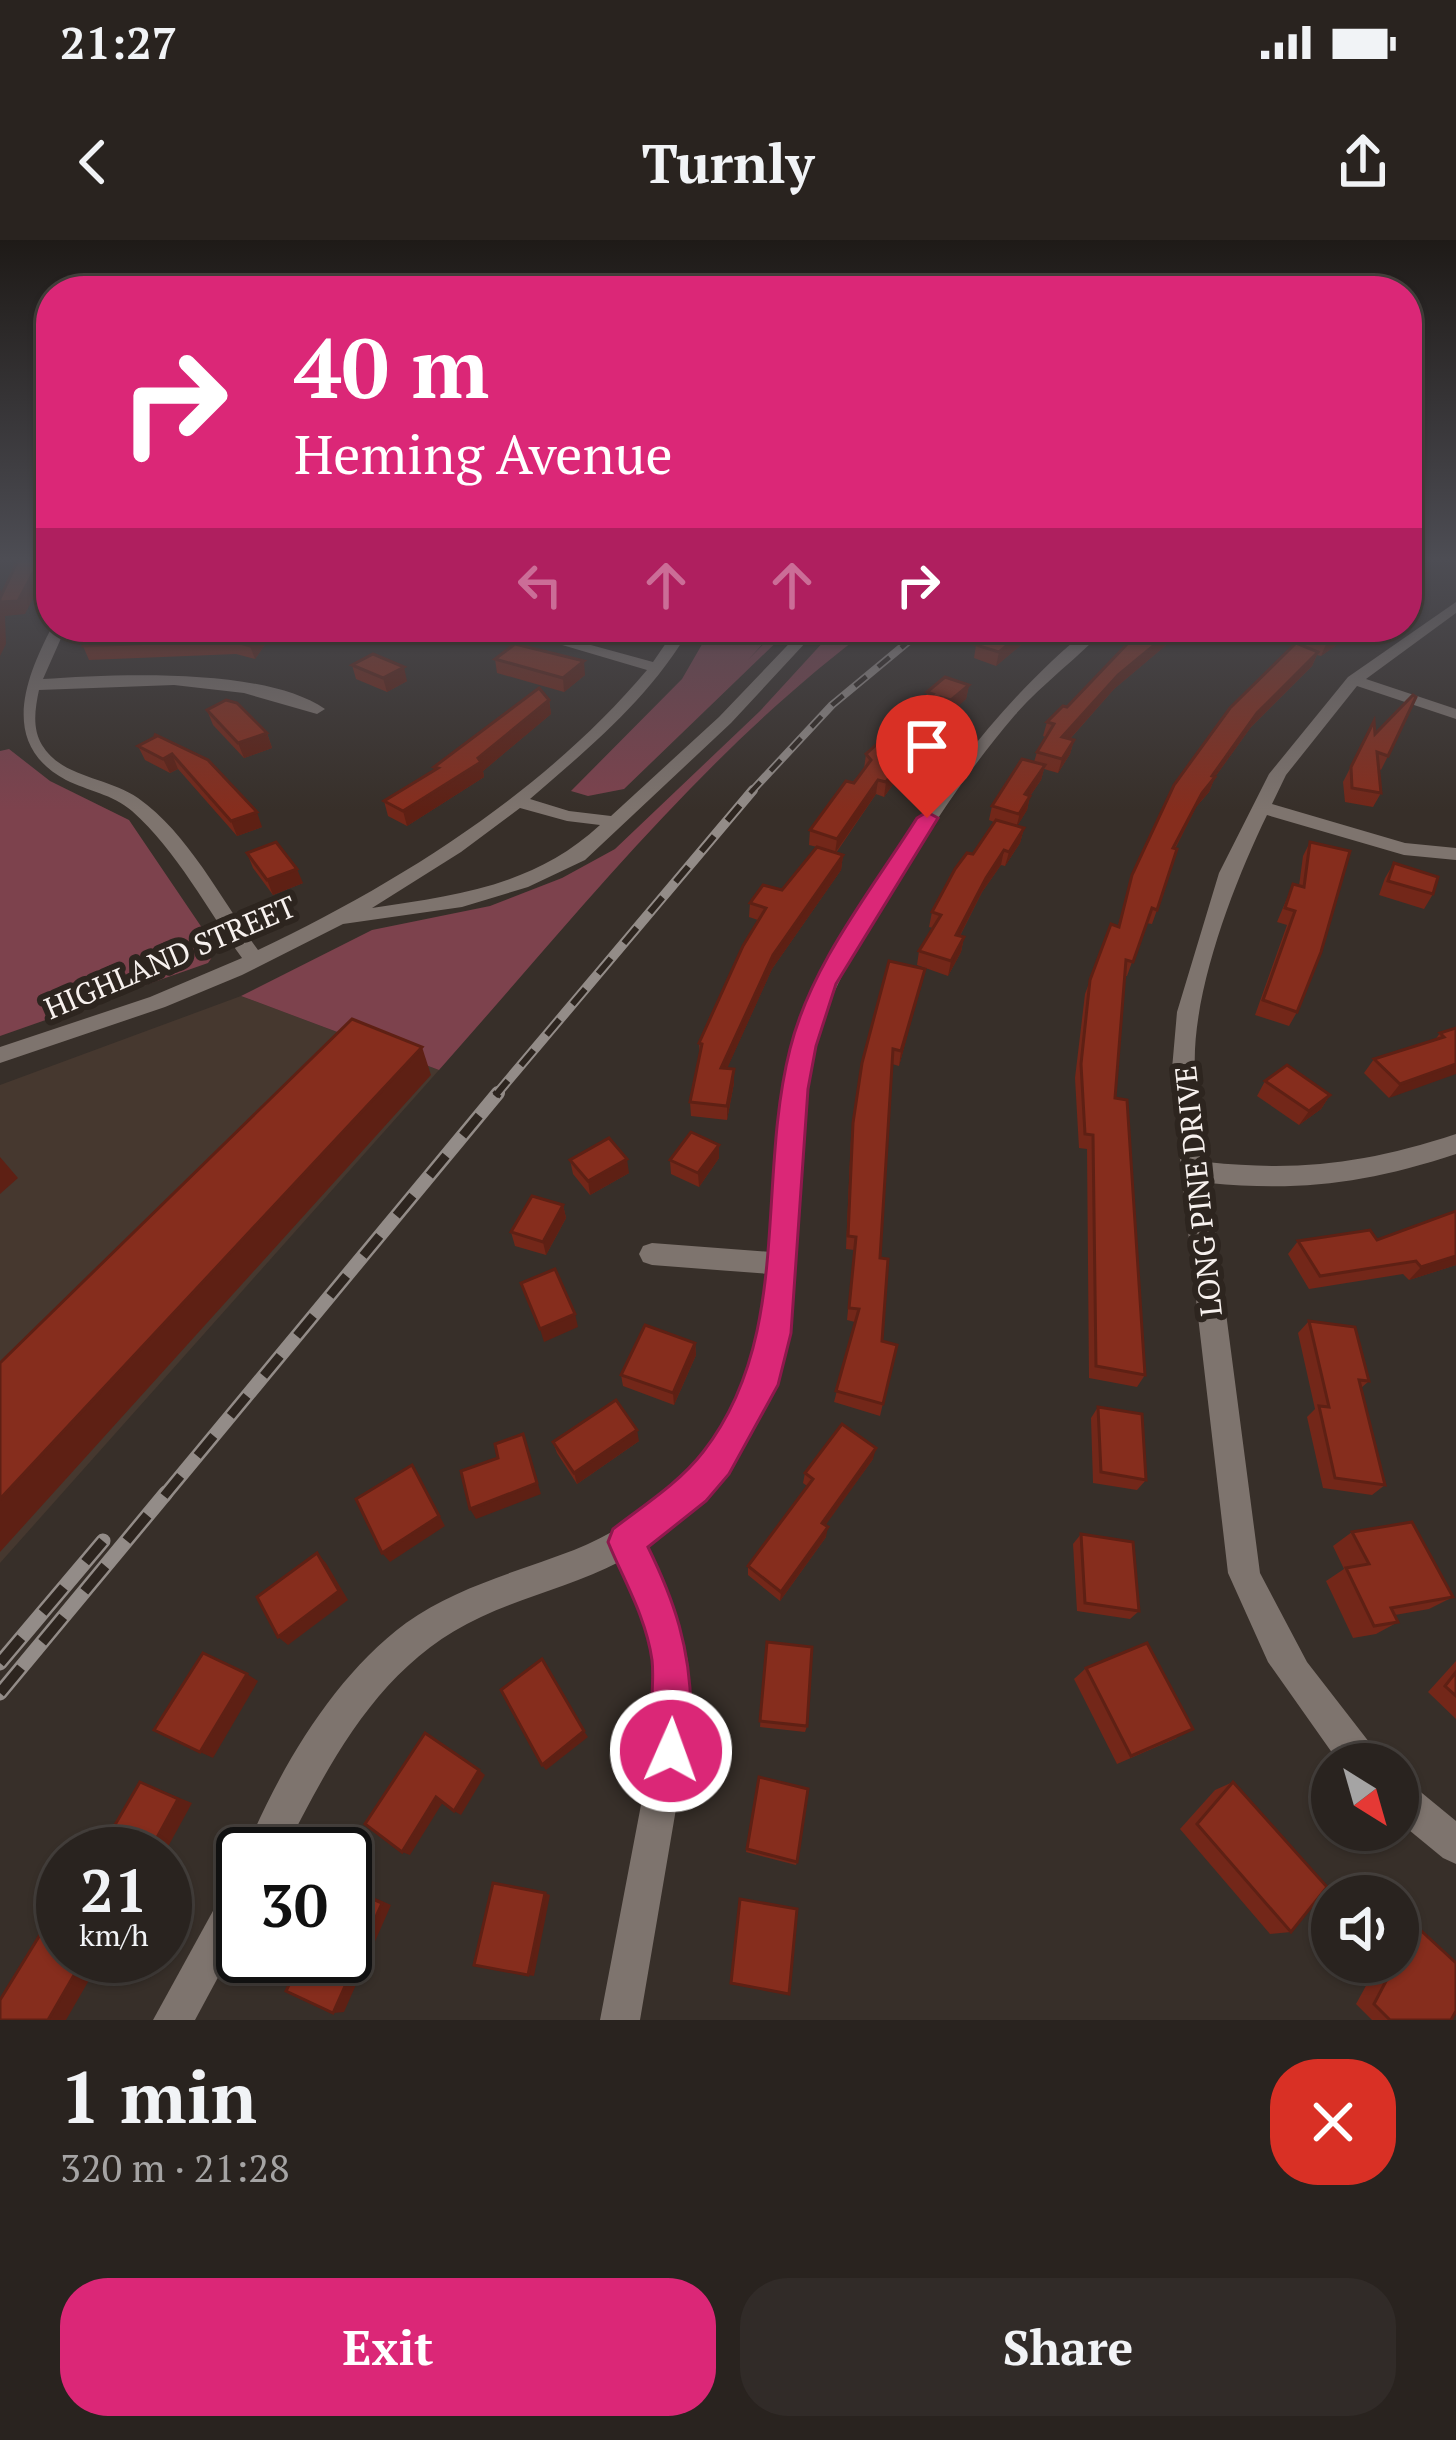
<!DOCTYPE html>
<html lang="en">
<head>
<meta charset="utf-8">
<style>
	body { margin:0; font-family:"PT Serif",serif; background:#312b28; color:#f1f3f6; height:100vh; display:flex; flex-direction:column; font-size:45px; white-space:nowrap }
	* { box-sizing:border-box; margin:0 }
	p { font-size:39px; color:#a5a4a4 }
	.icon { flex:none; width:66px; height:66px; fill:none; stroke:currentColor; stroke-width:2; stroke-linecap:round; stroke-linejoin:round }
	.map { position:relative; height:1780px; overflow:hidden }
	.details { display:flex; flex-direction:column; background:#29231f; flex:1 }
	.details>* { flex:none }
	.hud { position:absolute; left:36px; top:36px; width:1386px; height:366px; border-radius:48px; box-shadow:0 3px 9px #0004,0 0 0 3px #45403d; background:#db2777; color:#fff; overflow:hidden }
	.needle { width:78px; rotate:143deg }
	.fabs { position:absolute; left:1311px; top:1503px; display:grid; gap:24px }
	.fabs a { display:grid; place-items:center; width:108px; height:108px; border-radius:50%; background:#29231f; box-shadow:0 3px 9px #0004,0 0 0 3px #45403d; font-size:60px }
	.speed { position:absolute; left:36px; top:1587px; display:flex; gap:24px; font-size:60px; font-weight:700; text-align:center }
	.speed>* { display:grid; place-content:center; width:156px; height:156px; border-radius:50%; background:#29231f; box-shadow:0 3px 9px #0004,0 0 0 3px #45403d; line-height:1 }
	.speed small { font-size:30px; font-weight:400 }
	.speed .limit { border:6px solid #111; border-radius:18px; background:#fff; color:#111 }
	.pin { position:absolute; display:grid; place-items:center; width:102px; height:102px; color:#fff; margin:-123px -51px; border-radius:50% 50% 50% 0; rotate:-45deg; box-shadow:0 0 12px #0007 }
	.pin .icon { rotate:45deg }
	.me { position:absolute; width:132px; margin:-66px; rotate:2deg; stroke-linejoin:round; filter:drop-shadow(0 0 9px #0008) }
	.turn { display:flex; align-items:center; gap:42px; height:252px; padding:0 60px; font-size:54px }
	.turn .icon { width:156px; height:156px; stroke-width:2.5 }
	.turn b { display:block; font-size:84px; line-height:102px }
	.lanes { display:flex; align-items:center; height:114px; padding:0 60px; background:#0003; justify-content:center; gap:60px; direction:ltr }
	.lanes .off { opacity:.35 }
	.round { display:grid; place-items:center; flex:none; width:126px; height:126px; border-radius:48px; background:#312b28 }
	.summary { display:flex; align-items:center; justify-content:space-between; height:204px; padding:0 60px }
	h1 { font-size:72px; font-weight:600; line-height:90px }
	.action { display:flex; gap:24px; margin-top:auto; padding:24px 60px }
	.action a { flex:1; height:138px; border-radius:48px; background:#db2777; color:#fff; font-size:48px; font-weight:600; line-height:138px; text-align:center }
	.action a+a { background:#312b28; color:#f1f3f6 }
	.status { display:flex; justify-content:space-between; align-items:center; height:84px; padding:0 60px; background:#29231f; direction:ltr }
	.status svg { height:33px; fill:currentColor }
	header { display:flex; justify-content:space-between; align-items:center; height:156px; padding:0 60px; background:#29231f; font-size:54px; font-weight:600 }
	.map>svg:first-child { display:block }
</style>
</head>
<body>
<div class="status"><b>21:27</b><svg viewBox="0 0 49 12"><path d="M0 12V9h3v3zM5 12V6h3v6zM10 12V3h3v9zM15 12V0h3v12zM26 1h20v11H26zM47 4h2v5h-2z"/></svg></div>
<header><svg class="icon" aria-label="back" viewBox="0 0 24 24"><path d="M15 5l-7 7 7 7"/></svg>Turnly<svg class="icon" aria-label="share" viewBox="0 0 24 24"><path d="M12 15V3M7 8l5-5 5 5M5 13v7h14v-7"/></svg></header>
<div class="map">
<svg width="1456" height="1780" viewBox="0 0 1456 1780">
	<rect width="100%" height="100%" fill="#372f29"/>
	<polygon fill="#46382f" points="241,756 439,830 0,1323 0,845"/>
	<g fill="#7d424d">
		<polygon points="712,387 778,387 748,420 780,387 792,387 624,549 588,556 571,551 682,439"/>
		<path d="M837,387H872C706,510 576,676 439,830L241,756L372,690L490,666L562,638L615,609L760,471Z"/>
		<polygon points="9,509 50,541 129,580 217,710 208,723 0,796 0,511"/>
	</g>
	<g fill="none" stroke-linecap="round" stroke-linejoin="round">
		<g fill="#7e746e" fill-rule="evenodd">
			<path d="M1456,362V373L1366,439L1456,469V479L1357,446L1286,535L1272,564L1405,603L1456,608V620L1404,615L1267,575C1234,643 1191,753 1195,831C1196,861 1203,892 1207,922C1300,932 1367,923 1456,894V914C1368,943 1301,952 1209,943L1260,1333L1307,1422L1376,1511L1381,1524H1340L1268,1422L1228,1333L1181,931L1172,829L1177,772L1219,633L1269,534L1348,437Z"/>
			<path d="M52,387H66L43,439C116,434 264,427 325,469L317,474L244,453L174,445L39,450C35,469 32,488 42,505C62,538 108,537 138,558C189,594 222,661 258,710C401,642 544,552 647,430L501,387H525L653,422L677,387H691C651,457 590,507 530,559L569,571L611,576L719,477L805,387H820L731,483L585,620L528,647L462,667L343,684L242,735L165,767L0,823V807L150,757L242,718C207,669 177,611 132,571C112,554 88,551 66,540C0,505 24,440 52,387ZM520,568L567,581L600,585C534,646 457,655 372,668L461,612Z"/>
			<path d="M1091,387H1107C1078,418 1043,443 1015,475C971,526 934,583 899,639C873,680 846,722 828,767C768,921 836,1094 726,1233C703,1262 677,1288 646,1308L675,1369L688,1421L691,1481L640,1780H600L657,1481L654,1421L643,1372L619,1322C575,1345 526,1356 481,1377C380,1423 331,1520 283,1614H244C279,1530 332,1438 406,1383C456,1347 517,1332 574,1310C645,1282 713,1222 744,1151C760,1115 764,1073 769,1034L652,1025L643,1022L639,1014L643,1006L652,1003L771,1012C775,948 774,882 789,820C805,754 842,696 879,639C940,546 1003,458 1091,387Z"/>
			<polygon points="1398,1539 1411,1544 1456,1581 1456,1624 1443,1618 1398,1581"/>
			<polygon points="243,1634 243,1691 195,1780 153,1780 230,1640"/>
		</g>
		<defs>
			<polyline id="rail-far3" points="750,553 832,465 926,387"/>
			<polyline id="rail-far2" points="495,856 753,550"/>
			<polyline id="rail-far1" points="164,1256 498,853"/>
			<g id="rail">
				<polyline points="0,1423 103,1301"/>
				<polyline points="0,1453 166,1253"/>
			</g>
		</defs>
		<use href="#rail-far3" stroke="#938c88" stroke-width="8"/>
		<use href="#rail-far2" stroke="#938c88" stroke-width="10"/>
		<use href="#rail-far1" stroke="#938c88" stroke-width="14"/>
		<use href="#rail" stroke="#938c88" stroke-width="15"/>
		<use href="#rail-far3" stroke="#2d251f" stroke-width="4.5" stroke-dasharray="15" stroke-linecap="butt"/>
		<use href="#rail-far2" stroke="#2d251f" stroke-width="6" stroke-dasharray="20" stroke-linecap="butt"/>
		<use href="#rail-far1" stroke="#2d251f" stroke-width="9" stroke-dasharray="26" stroke-linecap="butt"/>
		<use href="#rail" stroke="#2d251f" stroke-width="10" stroke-dasharray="33" stroke-linecap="butt"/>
	</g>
	<g fill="#732719">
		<polygon points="90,387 277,387 255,419 236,414 89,420 83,406"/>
		<polygon points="1148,387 1181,387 1178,395 1114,449 1070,499 1074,500 1070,514 1058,533 1044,529 1041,540 1030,556 1027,570 1017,586 1024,588 1020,603 1005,626 1001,625 982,652 960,696 964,697 961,712 948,736 917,725 919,711 933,688 929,687 932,672 994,582 989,580 992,566 1034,522 1037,512 1046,497 1043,496 1047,482 1067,467"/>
		<polygon points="1307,387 1362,387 1321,416 1317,415 1312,426 1251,487 1215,537 1209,552 1196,567 1175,609 1157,670 1152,684 1146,683 1127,736 1125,736 1115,858 1145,1135 1137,1147 1089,1138 1087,909 1079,908 1075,838 1085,754 1111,684 1118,686 1132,635 1300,405"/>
		<polygon points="1039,390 996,426 974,418 976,405"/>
		<polygon points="495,419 585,435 564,452 497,433"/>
		<polygon points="352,425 407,441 387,452 356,439"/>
		<polygon points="969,445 966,459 919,500 918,507 901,525 899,536 884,557 876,554 836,613 843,615 841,630 772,729 727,828 734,843 727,880 691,876 690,862 700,818 699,803 758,680 749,677 750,663 782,650 817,607 809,605 810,590 864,529 866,514 926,460 927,452"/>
		<polygon points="549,460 551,474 483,531 484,537 407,586 388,576 384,561 434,530 434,527"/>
		<polygon points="207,470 267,493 272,508 244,518 213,485"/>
		<polygon points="1374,481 1375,494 1388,516 1381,530 1379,529 1381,553 1373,567 1345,562 1343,542"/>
		<polygon points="156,497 262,587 237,596 178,529 170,533 145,520 138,506"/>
		<polygon points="1310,602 1297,772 1289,786 1255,775 1287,685 1277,682 1293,644 1299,646 1303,616"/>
		<polygon points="247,613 303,643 273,655 253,628"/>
		<polygon points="1394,623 1433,654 1424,669 1379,655 1385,638"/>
		<polygon points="925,729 899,826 892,824 880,1018 882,1101 897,1105 880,1176 834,1162 855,1082 847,1080 854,1010 846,1009 851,897 862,823"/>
		<polygon points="1456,788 1389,858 1364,833 1374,819 1435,800 1440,793"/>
		<polygon points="1265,841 1330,855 1321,869 1299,885 1257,856"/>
		<polygon points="719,905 719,918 699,947 671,934 670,920"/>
		<polygon points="570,920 629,933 590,955 573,934"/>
		<polygon points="563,965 566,978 546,1015 515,1006 511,992"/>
		<polygon points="1377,1000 1456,1025 1409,1040 1403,1034 1309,1049 1288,1014 1298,1001"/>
		<polygon points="1309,1081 1369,1141 1361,1148 1385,1245 1372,1255 1323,1248 1307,1177 1315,1169 1298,1093"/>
		<polygon points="695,1103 696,1115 674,1165 623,1146 621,1135"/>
		<polygon points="1098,1167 1146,1240 1137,1250 1093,1243 1091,1178"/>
		<polygon points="639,1201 577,1244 557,1213 553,1202"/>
		<polygon points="873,1219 825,1285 826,1297 780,1361 748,1335 748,1326 807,1246 803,1243 805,1233"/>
		<polygon points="1352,1292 1453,1357 1429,1369 1395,1375 1398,1382 1376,1394 1353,1398 1326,1341 1344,1329 1333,1306"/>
		<polygon points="1081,1294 1139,1371 1130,1379 1077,1371 1073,1304"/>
		<polygon points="767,1402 807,1486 805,1492 760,1487"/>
		<polygon points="1456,1421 1456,1479 1428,1452"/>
		<polygon points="1086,1428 1177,1498 1117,1524 1074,1439"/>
		<polygon points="759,1537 797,1622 796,1625 746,1612"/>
		<polygon points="1233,1542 1291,1692 1270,1694 1180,1589 1215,1550"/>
		<polygon points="1416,1686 1451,1780 1372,1780 1356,1764 1379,1722 1398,1722 1398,1687"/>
	</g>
	<g fill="#5e2014">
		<polygon points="40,320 51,320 51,324 25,374 5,376 6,404 0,416 0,349 4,356"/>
		<polygon points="1428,332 1421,346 1407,356 1407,347"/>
		<polygon points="263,387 277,387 255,419 250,406"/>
		<polygon points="1029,387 1039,387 1039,390 996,426 999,412"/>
		<polygon points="1176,387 1181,387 1178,395 1114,449 1059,511 1062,497 1118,435"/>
		<polygon points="1349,387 1362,387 1321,416 1327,402"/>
		<polygon points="1318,412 1312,426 1251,487 1215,537 1209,552 1196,567 1168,623 1202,553 1257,473"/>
		<polygon points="584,421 585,435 564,452 563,438"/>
		<polygon points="404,427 407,441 387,452 383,438"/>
		<polygon points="969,445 966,459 949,474 951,460"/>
		<polygon points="549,460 551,474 483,531 484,537 407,586 403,571 478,518"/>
		<polygon points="949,463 947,478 919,500 918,507 901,525 899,536 884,557 886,542 894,520 915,491"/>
		<polygon points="267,493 272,508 244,518 238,503"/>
		<polygon points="1074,500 1070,514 1058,533 1062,519"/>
		<polygon points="172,514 178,529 170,533 163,519"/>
		<polygon points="1045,525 1041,540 1030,556 1027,570 1016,588 1025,554"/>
		<polygon points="878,540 876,554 835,613 837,599"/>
		<polygon points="257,572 262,587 237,596 231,581"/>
		<polygon points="1024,588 1020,603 1005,626 1009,612"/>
		<polygon points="1004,610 1001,625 982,652 953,709 956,695 986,638"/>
		<polygon points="843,615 841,630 772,729 721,842 721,828 773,715"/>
		<polygon points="297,629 303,643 273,655 267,640"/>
		<polygon points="964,697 961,712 948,736 951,721"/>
		<polygon points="925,729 922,744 899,826 901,811"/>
		<polygon points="422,807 431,835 0,1312 0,1259"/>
		<polygon points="1456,824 1456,834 1389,858 1400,844"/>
		<polygon points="734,829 734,843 727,880 727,866"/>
		<polygon points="1330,855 1321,869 1299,885 1309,871"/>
		<polygon points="719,905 719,918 699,947 698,933"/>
		<polygon points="0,917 18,938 0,954"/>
		<polygon points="627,919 629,933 590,955 588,941"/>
		<polygon points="563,965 566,978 546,1015 543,1002"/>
		<polygon points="1456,1016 1456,1025 1409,1040 1421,1027"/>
		<polygon points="575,1074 578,1087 544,1102 540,1089"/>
		<polygon points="695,1103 696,1115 674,1165 673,1153"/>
		<polygon points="637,1190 639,1201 577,1244 574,1233"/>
		<polygon points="523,1194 541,1254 476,1279 470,1269"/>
		<polygon points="876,1208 873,1219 820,1293 822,1283"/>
		<polygon points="418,1236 445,1286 390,1322 382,1313"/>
		<polygon points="828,1287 826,1297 780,1361 781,1352"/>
		<polygon points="317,1313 326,1323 348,1360 288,1405 278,1397"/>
		<polygon points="247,1434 258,1441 213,1518 200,1512"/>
		<polygon points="584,1491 588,1497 546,1530 542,1525"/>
		<polygon points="479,1530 485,1535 461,1575 454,1571"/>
		<polygon points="140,1542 192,1563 164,1614 148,1614"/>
		<polygon points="436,1557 443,1562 410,1615 402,1612"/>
		<polygon points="345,1645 391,1665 344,1772 333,1773"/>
		<polygon points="545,1653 550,1655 534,1736 528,1735"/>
		<polygon points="46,1685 63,1687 63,1694"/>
		<polygon points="85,1716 103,1716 66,1780 48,1780"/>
	</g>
	<g fill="#862d1d" stroke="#5e2014" stroke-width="3">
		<polygon points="18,320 40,320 18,361 0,362 0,358"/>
		<polygon points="1422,323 1428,332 1407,347 1407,331"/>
		<polygon points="90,387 263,387 250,406 231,400 83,406"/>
		<polygon points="999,387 1029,387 999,412 976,405"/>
		<polygon points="1148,387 1176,387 1118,435 1062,497 1074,500 1062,519 1037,512 1054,484 1047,482 1063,466 1067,467 1130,401"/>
		<polygon points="1307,387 1349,387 1327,402 1304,394 1311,389"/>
		<polygon points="1296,403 1318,412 1257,473 1212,536 1215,537 1202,553 1173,608 1177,609 1157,670 1152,668 1133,722 1126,720 1115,858 1127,860 1145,1135 1096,1126 1093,895 1085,894 1081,824 1090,740 1111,684 1119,687 1132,635 1174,545 1230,468"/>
		<polygon points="515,404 584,421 563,438 495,419"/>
		<polygon points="373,414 404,427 383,438 352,425"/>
		<polygon points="945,437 969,445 951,460 944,458 949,463 915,491 920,493 894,520 901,522 886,542 878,540 837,599 810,590 846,541 854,543 871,520 866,514 933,454 927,452"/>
		<polygon points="539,448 549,460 478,518 481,522 403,571 384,561 438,528 434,527"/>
		<polygon points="1413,455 1416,457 1388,516 1377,512 1381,553 1352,548 1351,527 1374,481 1375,494"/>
		<polygon points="226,460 237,463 267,493 238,503 207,470"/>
		<polygon points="154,494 208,520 257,572 231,581 172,514 163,519 138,506 157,496"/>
		<polygon points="1022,519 1045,525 1025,554 1030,556 1019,574 992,566"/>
		<polygon points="996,580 1024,588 1009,612 1004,610 986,638 956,695 964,697 951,721 919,711 941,675 932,672 955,629 967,613 973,614"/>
		<polygon points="276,602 297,629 267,640 247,613"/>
		<polygon points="1310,602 1350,611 1321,712 1297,772 1263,760 1295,671 1285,668 1293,644 1304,647"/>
		<polygon points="817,607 843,615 773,715 721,828 734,829 727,866 690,862 702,804 699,803 743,706 766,668 750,663 763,645 782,650"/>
		<polygon points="1394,623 1438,637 1433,654 1388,641"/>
		<polygon points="889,721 925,729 901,811 893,809 880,1018 888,1019 882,1101 897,1105 883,1164 836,1151 859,1069 849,1068 856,997 848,996 853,883 862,823"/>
		<polygon points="352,779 422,807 0,1259 0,1123"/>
		<polygon points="1456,788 1456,824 1400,844 1374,819 1444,797 1440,793"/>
		<polygon points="1287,825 1330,855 1309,871 1265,841"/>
		<polygon points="691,892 719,905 698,933 670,920"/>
		<polygon points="609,898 627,919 588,941 570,920"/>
		<polygon points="532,956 563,965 543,1002 511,992"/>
		<polygon points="1456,971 1456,1016 1421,1027 1416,1021 1320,1036 1298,1001 1370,990 1377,1000"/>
		<polygon points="555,1029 575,1074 540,1089 521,1043"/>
		<polygon points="1309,1081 1355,1087 1369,1141 1359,1140 1385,1245 1335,1238 1319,1166 1329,1167"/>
		<polygon points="645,1085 695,1103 673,1153 621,1135"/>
		<polygon points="616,1160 637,1190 574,1233 553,1202"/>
		<polygon points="1098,1167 1142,1174 1146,1240 1101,1232"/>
		<polygon points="842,1184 876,1208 822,1283 828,1287 781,1352 748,1326 813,1239 805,1233"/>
		<polygon points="523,1194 537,1243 470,1269 461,1231 498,1218 495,1204"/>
		<polygon points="412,1225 439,1276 382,1313 356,1259"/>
		<polygon points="1412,1282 1453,1357 1391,1368 1398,1382 1374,1386 1346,1328 1369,1324 1352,1292"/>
		<polygon points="1081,1294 1133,1302 1139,1371 1085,1363"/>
		<polygon points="317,1313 339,1351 278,1397 257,1357"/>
		<polygon points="767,1402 812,1407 807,1486 760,1481"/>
		<polygon points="1147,1403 1193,1489 1131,1516 1086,1428"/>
		<polygon points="203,1413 247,1434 200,1512 154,1490"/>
		<polygon points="542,1419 584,1491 542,1525 501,1450"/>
		<polygon points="1456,1432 1456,1456 1445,1446"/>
		<polygon points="425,1493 479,1530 454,1571 436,1557 402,1612 365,1584"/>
		<polygon points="759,1537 808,1549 797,1622 747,1609"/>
		<polygon points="140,1542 178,1559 148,1614 98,1614"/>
		<polygon points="1233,1542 1327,1647 1291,1692 1197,1584"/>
		<polygon points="493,1643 545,1653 528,1735 474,1725"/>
		<polygon points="345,1647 382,1663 333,1773 286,1751 303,1716 345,1716"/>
		<polygon points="740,1659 797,1669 789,1754 731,1743"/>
		<polygon points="46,1685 63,1694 63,1716 85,1716 48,1780 0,1780 0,1760"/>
		<polygon points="1416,1686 1456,1723 1456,1771 1451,1780 1390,1780 1374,1764 1396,1722 1398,1722 1398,1719"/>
	</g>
	<linearGradient id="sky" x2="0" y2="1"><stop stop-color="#1e1a17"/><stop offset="0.56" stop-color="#4d4d54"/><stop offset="1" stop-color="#4d4d54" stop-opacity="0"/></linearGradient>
	<rect width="1456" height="570" fill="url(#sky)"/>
	<path fill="#db2777" stroke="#8e194d" stroke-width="3" d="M927,572L938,578L836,744L816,806L808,849L791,1093L778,1145L729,1234L706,1261L648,1307C675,1362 690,1408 691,1470C691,1490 693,1507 685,1526L671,1532L657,1526C643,1493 656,1455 652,1420C646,1377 624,1341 608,1302L613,1289C644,1265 679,1243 703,1212C793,1097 756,943 790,809C811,724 871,651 917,578Z"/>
	<g text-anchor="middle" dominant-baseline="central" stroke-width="12" stroke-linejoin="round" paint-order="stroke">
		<g font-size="30" fill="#f7f1ee" stroke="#2d251f">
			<text transform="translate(170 717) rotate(-23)">HIGHLAND STREET</text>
			<text transform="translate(1198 951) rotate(-96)">LONG PINE DRIVE</text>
		</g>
	</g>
</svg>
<div class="fabs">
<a><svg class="needle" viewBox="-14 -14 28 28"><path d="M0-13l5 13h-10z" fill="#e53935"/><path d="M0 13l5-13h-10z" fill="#a5a4a4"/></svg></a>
<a><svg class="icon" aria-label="sound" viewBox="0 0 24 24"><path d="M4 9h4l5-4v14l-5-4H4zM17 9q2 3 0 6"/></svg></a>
</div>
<div class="speed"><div>21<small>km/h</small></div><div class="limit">30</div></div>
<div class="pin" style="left:927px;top:578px;background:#d93025"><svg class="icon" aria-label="arrive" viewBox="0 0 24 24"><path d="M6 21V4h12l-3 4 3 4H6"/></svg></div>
<svg class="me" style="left:671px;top:1511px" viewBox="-20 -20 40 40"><circle r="17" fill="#db2777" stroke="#fff" stroke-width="3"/><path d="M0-11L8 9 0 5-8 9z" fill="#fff"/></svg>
<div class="hud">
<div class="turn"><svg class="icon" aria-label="right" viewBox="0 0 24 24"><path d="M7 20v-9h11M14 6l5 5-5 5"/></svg><div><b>40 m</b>Heming Avenue</div></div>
<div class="lanes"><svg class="icon off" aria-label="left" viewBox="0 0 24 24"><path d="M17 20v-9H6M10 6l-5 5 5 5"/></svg><svg class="icon off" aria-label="ahead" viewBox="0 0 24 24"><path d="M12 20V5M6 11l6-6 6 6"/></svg><svg class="icon off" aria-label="ahead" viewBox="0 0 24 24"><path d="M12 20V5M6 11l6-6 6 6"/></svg><svg class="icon" aria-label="right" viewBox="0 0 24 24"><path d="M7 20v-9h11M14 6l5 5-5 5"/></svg></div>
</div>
</div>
<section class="details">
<div class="summary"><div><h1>1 min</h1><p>320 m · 21:28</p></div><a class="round" style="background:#d93025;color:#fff"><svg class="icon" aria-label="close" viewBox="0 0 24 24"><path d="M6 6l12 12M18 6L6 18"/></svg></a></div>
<div class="action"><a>Exit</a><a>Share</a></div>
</section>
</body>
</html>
